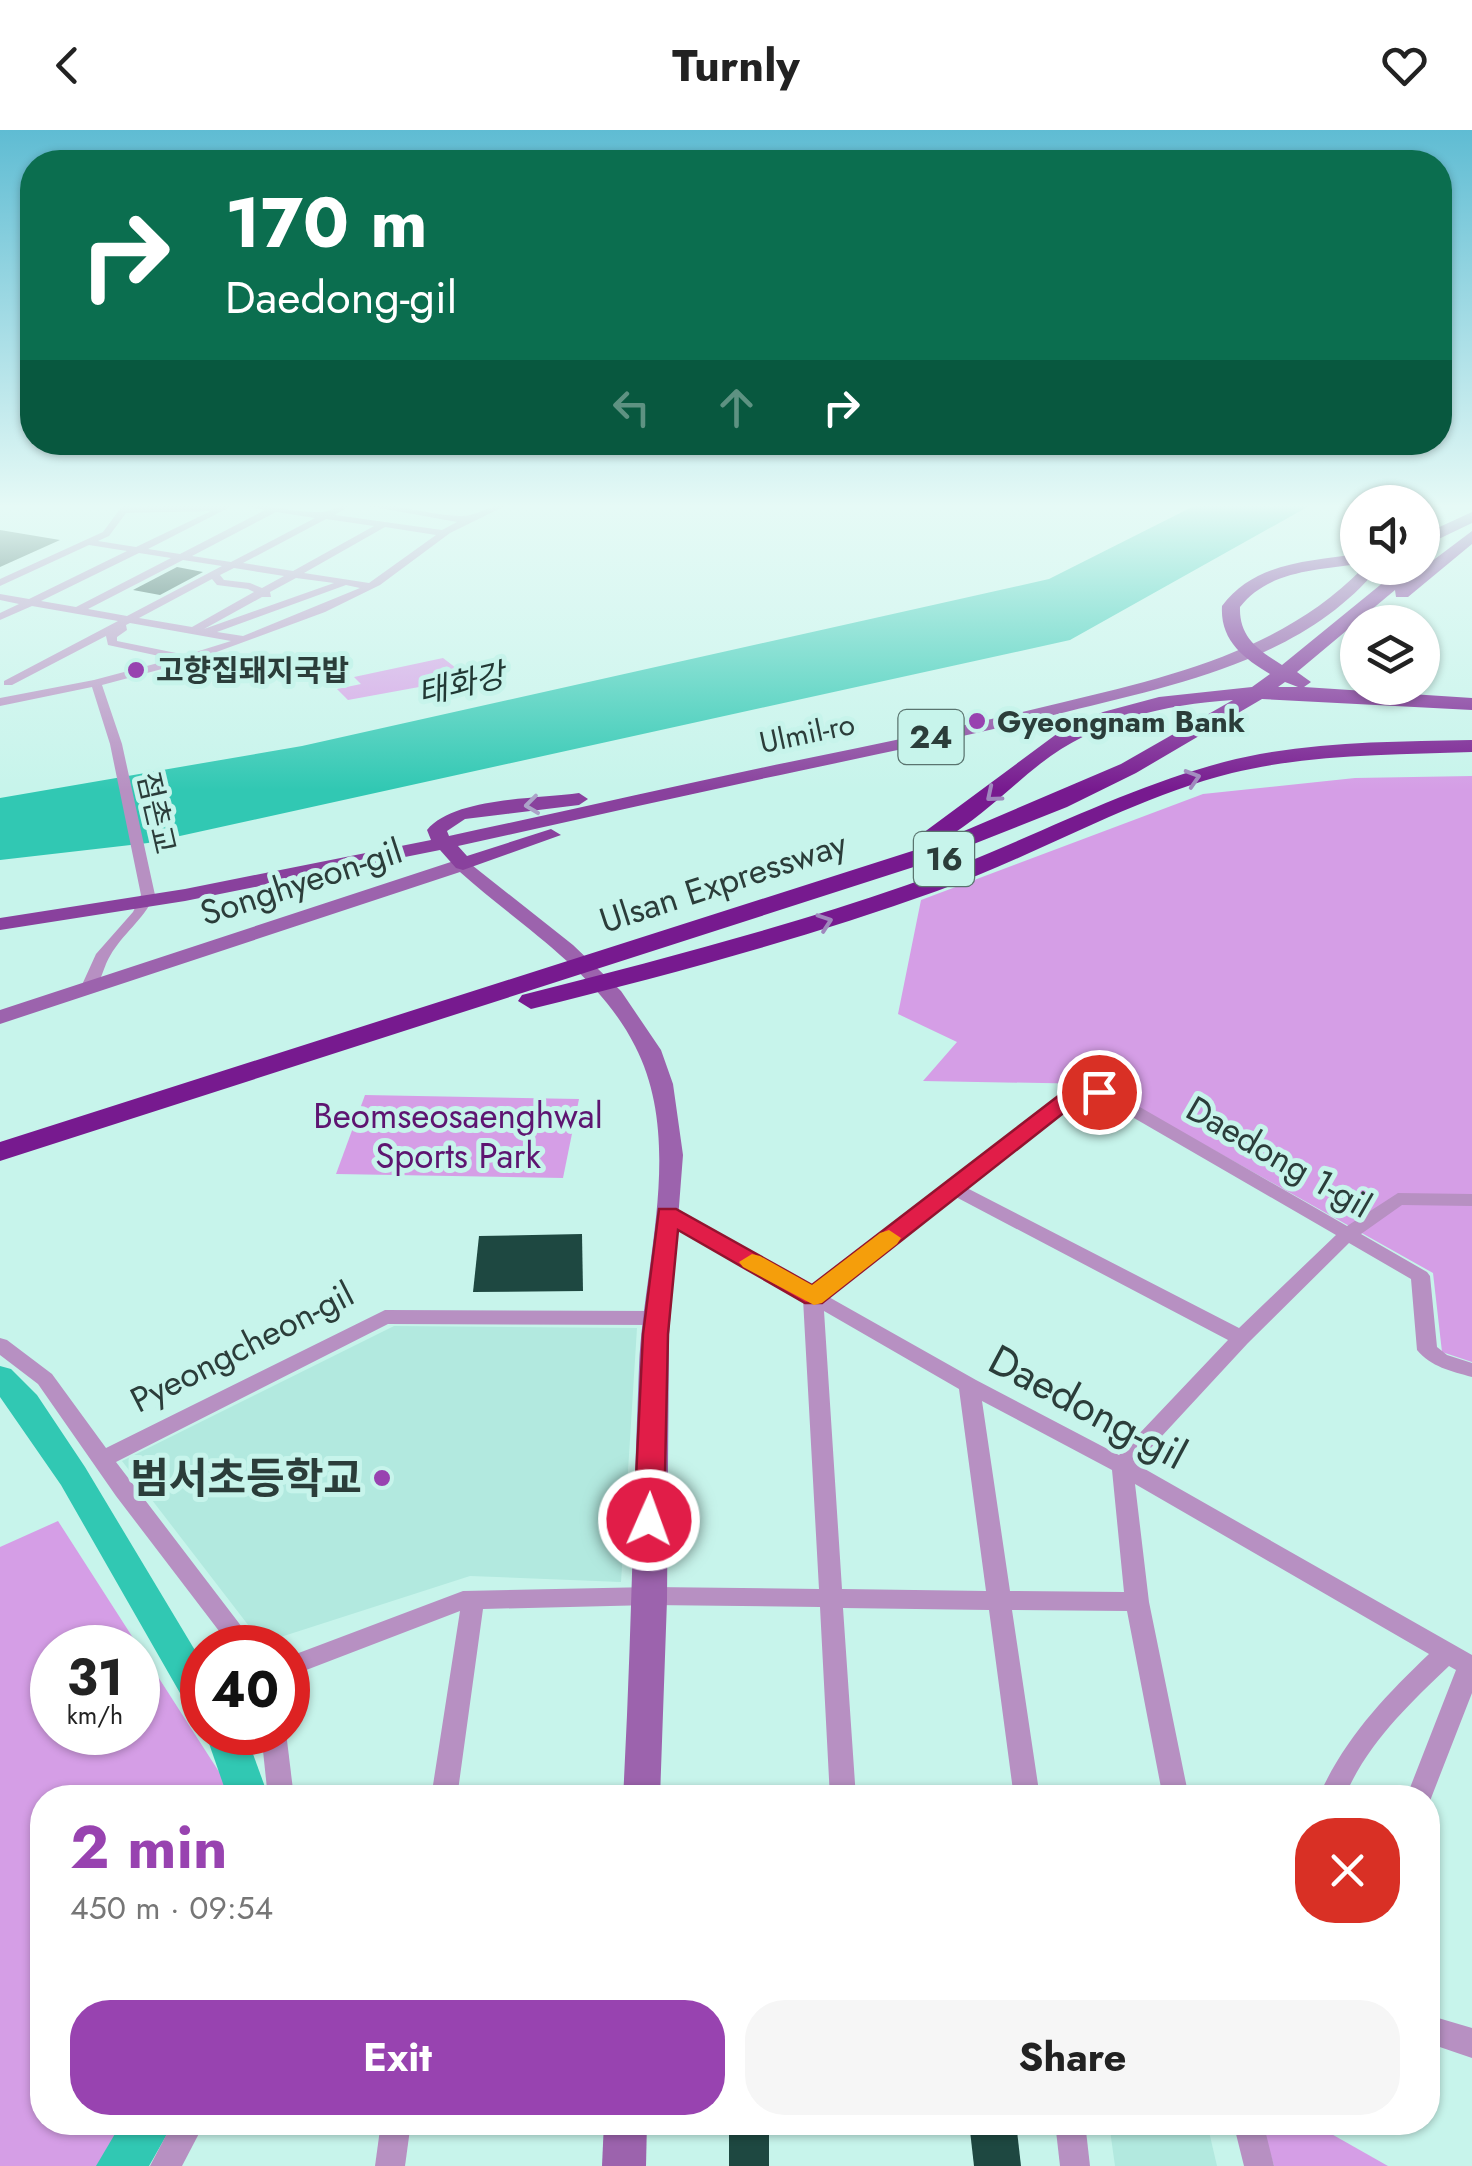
<!DOCTYPE html>
<html lang="en">
<head>
<meta charset="utf-8">
<style>
	body { margin:0; font-family:Jost,"Noto Sans KR",sans-serif; background:#f6f6f6; color:#222; height:100vh; display:flex; flex-direction:column; font-size:38px; white-space:nowrap }
	* { box-sizing:border-box; margin:0 }
	p { font-size:32px; color:#767676 }
	.icon { flex:none; width:55px; height:55px; fill:none; stroke:currentColor; stroke-width:2; stroke-linecap:round; stroke-linejoin:round }
	.map { position:relative; flex:1; overflow:hidden }
	.details { position:absolute; left:30px; top:1655px; width:1410px; height:350px; display:flex; flex-direction:column; background:#fff; border-radius:40px; box-shadow:0 2px 8px #0004 }
	.details>* { flex:none }
	.hud { position:absolute; left:20px; top:20px; width:1432px; height:305px; border-radius:40px; box-shadow:0 2px 8px #0004; background:#0b6e4f; color:#fff; overflow:hidden }
	.tools { position:absolute; left:1340px; top:355px; display:grid; gap:20px }
	.tools a { display:grid; place-items:center; width:100px; height:100px; border-radius:50%; background:#fff; box-shadow:0 2px 8px #0004; font-size:50px }
	.speed { position:absolute; left:30px; top:1495px; display:flex; gap:20px; font-size:50px; font-weight:700; text-align:center }
	.speed>* { display:grid; place-content:center; width:130px; height:130px; border-radius:50%; background:#fff; box-shadow:0 2px 8px #0004; line-height:1 }
	.speed small { font-size:25px; font-weight:400 }
	.speed .limit { border:15px solid #d22; background:#fff; color:#111 }
	.pin { position:absolute; display:grid; place-items:center; width:85px; height:85px; color:#fff; margin:-42px; border:5px solid #fff; border-radius:50%; box-shadow:0 2px 10px #0007 }
	.me { position:absolute; width:110px; margin:-55px; rotate:2deg; stroke-linejoin:round; filter:drop-shadow(0 0 8px #0008) }
	.turn { display:flex; align-items:center; gap:35px; height:210px; padding:0 40px; font-size:45px }
	.turn .icon { width:130px; height:130px; stroke-width:2.5 }
	.turn b { display:block; font-size:70px; line-height:85px }
	.lanes { display:flex; align-items:center; height:95px; padding:0 40px; background:#0003; justify-content:center; gap:50px; direction:ltr }
	.lanes .off { opacity:.35 }
	.round { display:grid; place-items:center; flex:none; width:105px; height:105px; border-radius:40px; background:#f6f6f6 }
	.summary { display:flex; align-items:center; justify-content:space-between; height:170px; padding:0 40px }
	h1 { font-size:60px; font-weight:700; line-height:75px; color:#9843b0 }
	.action { display:flex; gap:20px; margin-top:auto; padding:20px 40px }
	.action a { flex:1; height:115px; border-radius:40px; background:#9843b0; color:#fff; font-size:40px; font-weight:700; line-height:115px; text-align:center }
	.action a+a { background:#f6f6f6; color:#222 }
	header { display:flex; justify-content:space-between; align-items:center; height:130px; padding:0 40px; background:#fff; font-size:45px; font-weight:700 }
	.map>svg:first-child { display:block }
</style>
</head>
<body>
<header><svg class="icon" aria-label="back" viewBox="0 0 24 24"><path d="M15 5l-7 7 7 7"/></svg>Turnly<svg class="icon" aria-label="heart" viewBox="0 0 24 24"><path d="M12 20l-8-8c-3-5 5-10 8-4 3-6 11-1 8 4z"/></svg></header>
<div class="map">
<svg width="1472" height="2036" viewBox="0 0 1472 2036">
	<rect width="100%" height="100%" fill="#c7f4eb"/>
	<g fill="#b2e9df">
		<polygon points="394,1196 637,1198 621,1452 470,1446 262,1513 122,1331"/>
		<polygon points="1109,1993 1207,1993 1217,2036 1115,2036"/>
	</g>
	<g fill="#d59ee6" fill-rule="evenodd">
		<polygon points="443,528 456,538 431,544 441,553 348,570 337,559 361,554 354,547"/>
		<polygon points="1472,646 1472,1232 1442,1222 1433,1143 1096,954 923,951 957,912 898,884 921,770 1203,664 1355,648"/>
		<polygon points="365,965 579,969 563,1048 336,1044"/>
		<path d="M58,1391L223,1648L227,1667L42,1668V1992L138,1993L106,2036H0V1417ZM52,1518H138V1602H52Z"/>
		<polygon points="1261,1993 1312,1993 1388,2036 1274,2036"/>
	</g>
	<polygon fill="#31c8b3" points="1196,375 1311,375 1070,510 148,713 0,730 0,668 302,616 1049,449"/>
	<g fill="none" stroke-linecap="round" stroke-linejoin="round">
		<g fill="#31c8b3" fill-rule="evenodd">
			<polygon points="0,1236 11,1239 37,1265 85,1337 202,1532 202,1581 188,1577 61,1355 0,1267"/>
			<polygon points="205,1602 245,1602 269,1668 228,1668"/>
			<polygon points="122,1992 174,1992 149,2036 96,2036"/>
		</g>
	</g>
	<g fill="#1e4841">
		<polygon points="0,400 60,410 0,437"/>
		<polygon points="177,437 203,442 160,465 133,460"/>
		<polygon points="582,1104 583,1161 473,1162 479,1106"/>
		<rect x="729" y="1992" width="40" height="44"/>
		<polygon points="969,1992 1016,1992 1021,2036 974,2036"/>
	</g>
	<g fill="none" stroke-linecap="round" stroke-linejoin="round">
		<g fill="#b790c2" fill-rule="evenodd">
			<path d="M123,375H131L130,377L234,375L148,419L180,424L265,380L242,375C268,375 293,382 318,382C330,383 338,375 350,375L335,385L442,400L457,392L363,375C396,373 428,385 460,386C476,387 490,374 507,375L450,403L380,455L325,482L192,531L102,555L122,614L155,765C142,792 123,803 110,826C102,839 102,855 89,862L81,857L96,824L133,782L141,765L110,614L92,557L0,576V568L94,550L173,529L108,515L106,506L12,555H4V551L118,491L32,476L0,490V483L19,474L0,470V464L29,469L127,421L89,415L0,456V449L103,402ZM211,381L136,417L98,411L109,406L126,383ZM276,382L315,388L231,432L192,426ZM326,389L374,396L293,441L243,433ZM385,397L436,405L369,453L304,443ZM139,423L171,428L76,477L41,471ZM183,430L222,436L127,486L88,479ZM234,438L284,446L262,458L250,453L224,450L220,445ZM296,448L334,453L204,499L262,467H271L270,462ZM212,449L217,455L248,459L254,462L192,497L139,488ZM346,455L360,458L243,506L217,502ZM130,493L231,511L186,525L117,511V507L127,500L126,495Z"/>
			<path d="M1077,956L1105,957L1347,1096L1398,1063L1472,1064V1076L1402,1075L1361,1104L1427,1142L1430,1146L1437,1217L1447,1225L1472,1233V1247C1451,1241 1431,1237 1417,1220L1411,1149L1349,1113L1248,1213L1136,1334L1472,1525V1563L1428,1676V1668H1406L1456,1540L1449,1536C1408,1575 1367,1614 1344,1668H1318C1344,1609 1383,1568 1429,1524L1135,1354L1149,1472L1189,1668H1163L1127,1481L1012,1480L1040,1668H1014L989,1480L843,1478L856,1668H830L820,1477L651,1475L483,1479L457,1668H431L460,1481L288,1547V1527L463,1461L651,1457L819,1459L803,1169L659,1084L668,1078L674,1080L812,1158L1071,957ZM1081,966H1096L1336,1105L1239,1198L965,1057ZM954,1066L1228,1210L1119,1325L976,1250L827,1166ZM824,1181L959,1259L986,1461L842,1459ZM982,1271L1112,1340L1124,1462L1010,1461Z"/>
			<polygon points="385,1180 657,1181 664,1183 667,1188 664,1193 657,1195 388,1194 116,1332 258,1518 232,1518 116,1366 38,1254 0,1225 0,1208 7,1210 52,1244 106,1318"/>
			<polygon points="261,1602 286,1602 294,1668 268,1668"/>
			<polygon points="1428,1885 1472,1898 1472,1928 1428,1913"/>
			<polygon points="173,1992 205,1992 182,2036 150,2036"/>
			<polygon points="381,1992 411,1992 405,2036 375,2036"/>
			<polygon points="1055,1992 1085,1992 1090,2036 1060,2036"/>
			<polygon points="1233,1992 1263,1992 1274,2036 1244,2036"/>
		</g>
		<g fill="#9c63ad" fill-rule="evenodd">
			<path d="M463,728L573,815L621,861L661,920L673,954L683,1025L669,1205L667,1470L660,1668H623C631,1524 633,1381 639,1237C643,1135 685,1013 635,916C597,841 520,796 460,742L0,894V880Z"/>
			<polygon points="604,1992 647,1992 646,2036 602,2036"/>
		</g>
		<g fill="#89419d" fill-rule="evenodd">
			<polygon points="1422,375 1436,375 1422,386"/>
			<path d="M1363,438H1378C1303,530 1175,555 1066,582C978,604 888,622 799,641C685,665 571,691 458,716L467,726L551,699L561,705L463,740L456,738L440,720L185,771L0,800V788L185,759L431,710L427,700C454,667 538,669 579,663L588,669L579,675L465,689L447,701L449,706C567,681 686,653 804,629C891,611 978,593 1064,572C1172,546 1283,520 1363,438Z"/>
		</g>
		<g fill="#771a8f" fill-rule="evenodd">
			<polygon points="1472,382 1472,393 1422,417 1422,405"/>
			<path d="M1472,401V414L1408,467H1396L1395,460L1297,542L1311,552L1304,557L1472,568V580L1262,569L1136,643L1067,677L923,734L0,1031V1012L931,715L923,713L919,708L923,703L1058,603L1103,582L1159,567L1252,557L1270,544C1243,528 1220,510 1222,476C1254,433 1308,431 1358,424V434C1316,440 1268,441 1240,477C1239,507 1258,520 1282,535L1401,438H1420L1407,450ZM1285,552L1298,557H1278ZM1233,570L1121,634L943,710C979,689 1007,660 1040,634C1095,591 1164,574 1233,570Z"/>
			<path d="M1472,610V622C1392,625 1310,624 1232,643C1129,669 1036,726 937,761C803,809 669,845 531,879L518,871L522,865C651,832 780,799 907,755C1014,718 1114,661 1224,632C1305,611 1389,612 1472,610Z"/>
		</g>
	</g>
	<defs><path id="oneway-chevron" d="M-2-3.5L2.5 0L-2 3.5" fill="none" stroke-width="1.6" stroke-linecap="round" stroke-linejoin="round" transform="scale(2.5)"/></defs>
	<g stroke="#9f87bd">
		<use href="#oneway-chevron" transform="translate(1193 648) rotate(-17)"/>
		<use href="#oneway-chevron" transform="translate(993 665) rotate(140)"/>
		<use href="#oneway-chevron" transform="translate(825 792) rotate(-19)"/>
	</g>
	<use stroke="#aba3c8" href="#oneway-chevron" transform="translate(532 675) rotate(173)"/>
	<linearGradient id="sky" x2="0" y2="1"><stop stop-color="#5fbcd3"/><stop offset="0.57" stop-color="#e6faf6"/><stop offset="1" stop-color="#e6faf6" stop-opacity="0"/></linearGradient>
	<rect width="1472" height="660" fill="url(#sky)"/>
	<polygon fill="#e11d48" stroke="#92132f" stroke-width="2.5" points="1091,952 1110,962 1099,968 1085,966 822,1173 805,1173 678,1100 668,1204 664,1390 659,1398 649,1401 639,1398 634,1390 643,1204 659,1079 676,1079 812,1155 1070,957"/>
	<polygon fill="#f59e0b" points="889,1100 901,1108 897,1114 822,1173 814,1175 743,1137 739,1132 752,1124 760,1126 812,1155 880,1103"/>
	<g fill="#9843b0" stroke="#c7f4eb" stroke-width="4">
		<circle cx="136" cy="540" r="10"/>
		<circle cx="977" cy="591" r="10"/>
		<circle cx="382" cy="1348" r="10"/>
	</g>
	<g text-anchor="middle" dominant-baseline="central" stroke-width="10" stroke-linejoin="round" paint-order="stroke">
		<g font-size="30" font-weight="bold" fill="#2b3d3a" stroke="#c7f4eb" text-anchor="start">
			<text x="156" y="540">고향집돼지국밥</text>
			<text x="997" y="591">Gyeongnam Bank</text>
		</g>
		<g font-size="30" fill="#2b3d3a" stroke="#c7f4eb">
			<text transform="translate(807 603) rotate(-12)">Ulmil-ro</text>
			<text transform="translate(157 683) rotate(77)">점촌교</text>
		</g>
		<g font-size="32" font-style="italic" fill="#213834" stroke="#c7f4eb">
			<text transform="translate(461 554) rotate(-13)">태화강</text>
		</g>
		<g fill="#c7f4eb" stroke="#5a746f" stroke-width="2.5">
			<rect x="898.5" y="580" width="65" height="54" rx="8"/>
			<rect x="914" y="702" width="60" height="54" rx="8"/>
		</g>
		<g font-size="32" font-weight="bold" fill="#2b3d3a">
			<text x="931" y="607">24</text>
			<text x="944" y="729">16</text>
		</g>
		<g font-size="35" fill="#2b3d3a" stroke="#c7f4eb">
			<text transform="translate(301 752) rotate(-18)">Songhyeon-gil</text>
			<text transform="translate(723 752) rotate(-18)">Ulsan Expressway</text>
			<text transform="translate(1279 1027) rotate(30)">Daedong 1-gil</text>
			<text transform="translate(242 1217) rotate(-27)">Pyeongcheon-gil</text>
		</g>
		<g font-size="35" fill="#5e1571" stroke="#c7f4eb">
			<text x="458" y="986">Beomseosaenghwal<tspan x="458" dy="40">Sports Park</tspan></text>
		</g>
		<g font-size="42" fill="#2b3d3a" stroke="#c7f4eb">
			<text transform="translate(1088 1277) rotate(28)">Daedong-gil</text>
		</g>
		<g font-size="42" font-weight="bold" fill="#2b3d3a" stroke="#c7f4eb" text-anchor="end">
			<text x="362" y="1348">범서초등학교</text>
		</g>
	</g>
</svg>
<div class="tools">
<a><svg class="icon" aria-label="sound" viewBox="0 0 24 24"><path d="M4 9h4l5-4v14l-5-4H4zM17 9q2 3 0 6"/></svg></a>
<a><svg class="icon" aria-label="layers" viewBox="0 0 24 24"><path d="M12 4l9 5-9 5-9-5zM3 14l9 5 9-5"/></svg></a>
</div>
<div class="speed"><div>31<small>km/h</small></div><div class="limit">40</div></div>
<div class="pin" style="left:1099px;top:962px;background:#d93025"><svg class="icon" aria-label="arrive" viewBox="0 0 24 24"><path d="M6 21V4h12l-3 4 3 4H6"/></svg></div>
<svg class="me" style="left:649px;top:1390px" viewBox="-20 -20 40 40"><circle r="17" fill="#e11d48" stroke="#fff" stroke-width="3"/><path d="M0-11L8 9 0 5-8 9z" fill="#fff"/></svg>
<div class="hud">
<div class="turn"><svg class="icon" aria-label="right" viewBox="0 0 24 24"><path d="M7 20v-9h11M14 6l5 5-5 5"/></svg><div><b>170 m</b>Daedong-gil</div></div>
<div class="lanes"><svg class="icon off" aria-label="left" viewBox="0 0 24 24"><path d="M17 20v-9H6M10 6l-5 5 5 5"/></svg><svg class="icon off" aria-label="ahead" viewBox="0 0 24 24"><path d="M12 20V5M6 11l6-6 6 6"/></svg><svg class="icon" aria-label="right" viewBox="0 0 24 24"><path d="M7 20v-9h11M14 6l5 5-5 5"/></svg></div>
</div>
<section class="details">
<div class="summary"><div><h1>2 min</h1><p>450 m · 09:54</p></div><a class="round" style="background:#d93025;color:#fff"><svg class="icon" aria-label="close" viewBox="0 0 24 24"><path d="M6 6l12 12M18 6L6 18"/></svg></a></div>
<div class="action"><a>Exit</a><a>Share</a></div>
</section>
</div>
</body>
</html>
